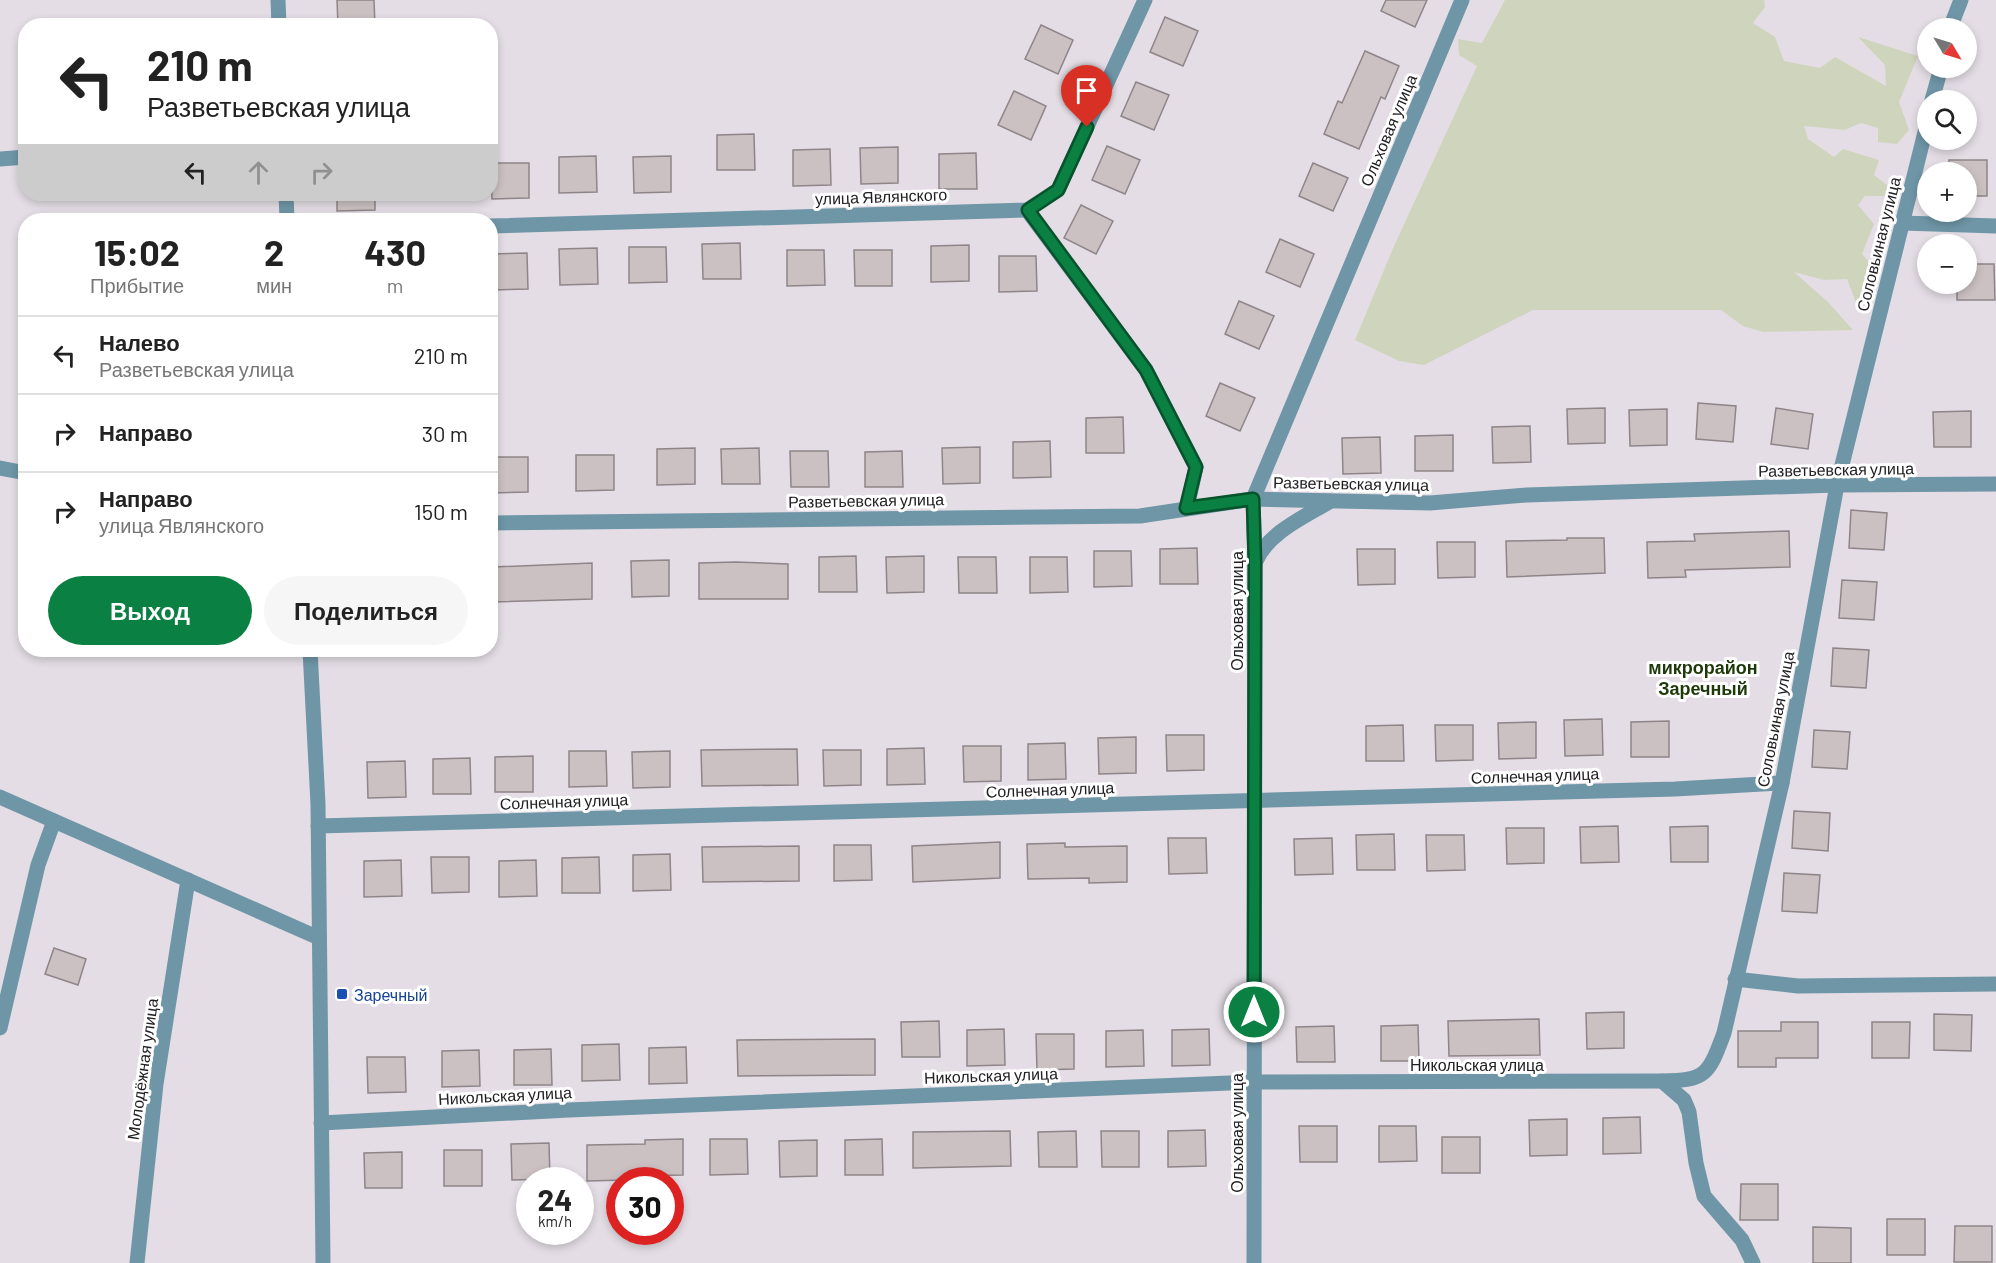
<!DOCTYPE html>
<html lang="ru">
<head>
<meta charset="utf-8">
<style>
	body { margin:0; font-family:Barlow,sans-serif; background:#f6f6f6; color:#222; height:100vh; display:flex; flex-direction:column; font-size:22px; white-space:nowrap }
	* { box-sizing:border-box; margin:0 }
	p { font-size:20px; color:#767676 }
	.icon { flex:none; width:33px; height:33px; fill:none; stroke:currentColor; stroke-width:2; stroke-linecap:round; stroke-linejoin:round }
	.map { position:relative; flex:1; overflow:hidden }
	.details { position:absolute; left:18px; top:213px; width:480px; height:444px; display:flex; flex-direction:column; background:#fff; border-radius:24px; box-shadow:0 3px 9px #0003 }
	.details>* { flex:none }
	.banner { position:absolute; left:18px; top:18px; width:480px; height:183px; border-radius:24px; box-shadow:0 3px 9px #0003; background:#fff; color:#222; overflow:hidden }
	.needle { width:39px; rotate:128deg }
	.buttons { position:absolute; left:1917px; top:18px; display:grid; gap:12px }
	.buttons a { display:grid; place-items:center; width:60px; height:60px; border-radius:50%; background:#fff; box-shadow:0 3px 9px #0003; font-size:30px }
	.speed { position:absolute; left:516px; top:1167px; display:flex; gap:12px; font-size:30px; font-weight:700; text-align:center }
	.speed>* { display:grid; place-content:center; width:78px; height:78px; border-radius:50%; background:#fff; box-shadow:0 3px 9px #0003; line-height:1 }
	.speed small { font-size:15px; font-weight:400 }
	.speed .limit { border:9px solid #d22; background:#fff; color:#111 }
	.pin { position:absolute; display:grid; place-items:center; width:51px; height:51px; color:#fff; margin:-62px -26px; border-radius:50% 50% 50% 0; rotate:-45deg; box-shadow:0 0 6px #0007 }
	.pin .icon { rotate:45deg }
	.me { position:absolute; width:66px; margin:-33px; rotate:0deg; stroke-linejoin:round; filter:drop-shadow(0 0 4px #0008) }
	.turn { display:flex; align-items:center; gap:21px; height:126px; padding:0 30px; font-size:27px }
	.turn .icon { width:78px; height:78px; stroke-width:2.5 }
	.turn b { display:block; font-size:42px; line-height:51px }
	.lanes { display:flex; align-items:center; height:57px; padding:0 30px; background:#0003; justify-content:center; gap:30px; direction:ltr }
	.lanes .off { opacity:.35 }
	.eta { display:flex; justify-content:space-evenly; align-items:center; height:102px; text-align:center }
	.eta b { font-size:36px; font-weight:700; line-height:42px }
	.cta { display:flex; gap:12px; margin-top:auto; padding:12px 30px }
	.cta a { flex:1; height:69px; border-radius:36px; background:#0b8043; color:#fff; font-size:24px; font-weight:700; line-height:69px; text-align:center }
	.cta a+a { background:#f6f6f6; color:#222 }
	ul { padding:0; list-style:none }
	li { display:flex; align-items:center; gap:18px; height:78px; padding:0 30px; border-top:2px solid #e0e0e0 }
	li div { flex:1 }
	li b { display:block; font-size:22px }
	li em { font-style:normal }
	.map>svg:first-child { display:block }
</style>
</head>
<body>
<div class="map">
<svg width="1996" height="1263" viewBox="0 0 1996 1263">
	<rect width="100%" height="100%" fill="#e4dde5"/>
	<polygon fill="#cfd5bc" points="1505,0 1764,0 1765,7 1753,23 1775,37 1784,61 1820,68 1835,57 1886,86 1885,65 1858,37 1918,56 1899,102 1909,130 1897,144 1878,142 1878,128 1861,123 1845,130 1804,126 1808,139 1834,157 1843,149 1879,160 1874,175 1888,186 1889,196 1865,196 1858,205 1874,224 1862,254 1877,271 1876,289 1865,280 1857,305 1847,279 1824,280 1794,272 1828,302 1853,330 1763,332 1743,326 1721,310 1533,310 1424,365 1399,361 1355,340 1394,246 1477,66 1459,55 1458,39 1482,43"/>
	<g fill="#cbc1c3" stroke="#8f8588" stroke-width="1.5">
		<polygon points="337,0 374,0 375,26 338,26"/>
		<polygon points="1386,0 1427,0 1415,27 1381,11"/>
		<polygon points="1165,17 1198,31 1183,66 1150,52"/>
		<polygon points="1041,25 1073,40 1058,74 1025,59"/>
		<polygon points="1365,51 1399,66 1385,99 1381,97 1359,149 1324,134 1338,101 1342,103"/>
		<polygon points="1136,82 1169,95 1154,130 1121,116"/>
		<polygon points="1014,91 1046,106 1031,140 998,125"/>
		<polygon points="754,134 755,170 717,170 717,135"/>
		<polygon points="1107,146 1140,160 1125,194 1092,180"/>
		<polygon points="898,147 898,183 861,184 860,148"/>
		<polygon points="830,149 831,185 793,186 793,150"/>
		<polygon points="976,153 977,189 939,189 939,154"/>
		<polygon points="596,156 597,192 559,193 559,157"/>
		<polygon points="671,156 671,192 634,193 633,157"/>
		<polygon points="1949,160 1987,160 1987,196 1966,196 1966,172 1949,172"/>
		<polygon points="491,163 529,163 529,198 492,199"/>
		<polygon points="1313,163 1348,178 1333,211 1299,196"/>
		<polygon points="337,194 375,194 375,210 337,211"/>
		<polygon points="1081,205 1113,221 1096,254 1064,238"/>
		<polygon points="1280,239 1314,254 1300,287 1266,272"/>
		<polygon points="740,243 741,279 703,279 702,244"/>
		<polygon points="969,245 969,281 931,282 931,246"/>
		<polygon points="629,247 666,247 667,282 629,283"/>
		<polygon points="597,248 598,284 560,285 559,249"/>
		<polygon points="787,250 824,250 825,285 787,286"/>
		<polygon points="854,250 892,250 892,286 855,286"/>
		<polygon points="527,253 528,289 490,290 490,254"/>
		<polygon points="999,256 1036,256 1037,291 999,292"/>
		<polygon points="1966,264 1994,264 1995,300 1957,300 1957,284 1966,284"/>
		<polygon points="1239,301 1274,316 1259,349 1225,334"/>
		<polygon points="1220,383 1255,398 1240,431 1206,416"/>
		<polygon points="1698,403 1736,406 1733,442 1696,439"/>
		<polygon points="1605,408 1605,443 1568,444 1567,409"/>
		<polygon points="1776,408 1813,414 1808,449 1771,444"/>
		<polygon points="1667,409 1667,445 1630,446 1629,410"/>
		<polygon points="1971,411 1971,447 1934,447 1933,412"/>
		<polygon points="1123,417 1124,453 1086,453 1086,418"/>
		<polygon points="1530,426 1531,462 1493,463 1492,427"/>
		<polygon points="1453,435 1453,471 1415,471 1415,436"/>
		<polygon points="1380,437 1381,473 1343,474 1342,438"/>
		<polygon points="1050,441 1051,477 1013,478 1013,442"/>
		<polygon points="980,447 980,483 943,484 942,448"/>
		<polygon points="695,448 695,484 657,485 657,449"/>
		<polygon points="759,448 760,484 722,484 721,449"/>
		<polygon points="790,451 828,451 829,487 791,487"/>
		<polygon points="902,451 903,487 865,487 865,452"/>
		<polygon points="576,455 614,455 614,490 576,491"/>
		<polygon points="490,457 528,457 528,492 490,493"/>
		<polygon points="1851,510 1887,513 1884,550 1849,548"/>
		<polygon points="1789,531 1790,567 1685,570 1686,577 1648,578 1647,542 1695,541 1694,534"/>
		<polygon points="1567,538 1604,538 1605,573 1507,577 1506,541 1567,540"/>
		<polygon points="1437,542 1475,542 1475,577 1438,578"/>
		<polygon points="1197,548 1198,584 1160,584 1160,549"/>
		<polygon points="1357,549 1395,549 1395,584 1358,585"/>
		<polygon points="1094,551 1131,551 1132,586 1094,587"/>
		<polygon points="856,556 857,592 819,592 819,557"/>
		<polygon points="924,556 924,592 887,593 886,557"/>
		<polygon points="958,557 996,557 997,593 959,593"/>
		<polygon points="1030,557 1067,557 1068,592 1030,593"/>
		<polygon points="669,560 669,596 632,597 631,561"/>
		<polygon points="736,562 788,564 788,599 699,599 699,563"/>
		<polygon points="592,563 592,599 493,602 493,567"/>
		<polygon points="1842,580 1877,582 1874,620 1839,618"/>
		<polygon points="1833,648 1869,650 1866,688 1831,686"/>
		<polygon points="1602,719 1603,755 1565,756 1564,720"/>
		<polygon points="1669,721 1669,757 1631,757 1631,722"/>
		<polygon points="1536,722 1536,758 1499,759 1498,723"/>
		<polygon points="1403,725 1404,761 1366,761 1366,726"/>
		<polygon points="1435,725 1473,725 1473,760 1436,761"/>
		<polygon points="1814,730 1850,732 1847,769 1812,767"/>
		<polygon points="1166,735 1204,735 1204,770 1167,771"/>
		<polygon points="1136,737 1136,773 1099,774 1098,738"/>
		<polygon points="1065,743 1066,779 1028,780 1028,744"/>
		<polygon points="963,746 1001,746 1001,781 964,782"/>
		<polygon points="924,748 925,784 887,785 887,749"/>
		<polygon points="797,749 798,785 702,786 701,750"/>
		<polygon points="823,750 861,750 861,785 824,786"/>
		<polygon points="569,751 606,751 607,786 569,787"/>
		<polygon points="670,751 670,787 633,788 632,752"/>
		<polygon points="533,756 533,792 495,792 495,757"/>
		<polygon points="470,758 471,794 433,794 433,759"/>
		<polygon points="405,761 406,797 368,798 367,762"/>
		<polygon points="1794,811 1830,813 1828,851 1792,848"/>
		<polygon points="1618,826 1619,862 1581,863 1580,827"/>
		<polygon points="1708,826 1708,862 1671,862 1670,827"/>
		<polygon points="1506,828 1544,828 1544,863 1507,864"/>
		<polygon points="1394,834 1395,870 1357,870 1356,835"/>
		<polygon points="1426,835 1464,835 1465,870 1427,871"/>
		<polygon points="1168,838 1206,838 1207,873 1169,874"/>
		<polygon points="1332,838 1333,874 1295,875 1294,839"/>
		<polygon points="1000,842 1000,878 913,882 912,846"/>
		<polygon points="1065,843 1065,847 1127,846 1127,882 1089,883 1089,878 1028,879 1027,844"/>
		<polygon points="834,845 871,845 872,880 834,881"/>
		<polygon points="799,846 799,881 703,882 702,847"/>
		<polygon points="670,854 671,890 633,891 633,855"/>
		<polygon points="431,857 469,857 469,892 432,893"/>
		<polygon points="599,857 600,893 562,893 562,858"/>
		<polygon points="401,860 402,896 364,897 364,861"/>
		<polygon points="536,860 537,896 499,897 499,861"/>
		<polygon points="1784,873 1820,875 1817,913 1782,911"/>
		<polygon points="54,948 86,959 78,985 45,974"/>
		<polygon points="1624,1012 1624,1048 1587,1049 1586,1013"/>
		<polygon points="1934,1014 1972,1015 1971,1051 1934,1050"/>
		<polygon points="1539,1019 1540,1055 1449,1056 1448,1021"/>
		<polygon points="939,1021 940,1057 902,1057 901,1022"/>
		<polygon points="1781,1022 1818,1022 1818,1058 1776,1058 1776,1067 1738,1067 1738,1031 1781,1031"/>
		<polygon points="1872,1022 1910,1022 1909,1058 1872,1058"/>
		<polygon points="1418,1025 1419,1061 1381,1061 1381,1026"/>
		<polygon points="1334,1026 1335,1062 1297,1062 1296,1027"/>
		<polygon points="1004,1029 1005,1065 967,1066 967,1030"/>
		<polygon points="1209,1029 1210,1065 1172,1066 1172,1030"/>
		<polygon points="1143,1030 1144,1066 1106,1067 1106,1031"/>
		<polygon points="1036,1034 1074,1034 1074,1069 1037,1070"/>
		<polygon points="875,1039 875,1075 738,1076 737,1040"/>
		<polygon points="619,1044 620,1080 582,1081 582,1045"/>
		<polygon points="686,1047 687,1083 649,1084 649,1048"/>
		<polygon points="551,1049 552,1085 514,1085 514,1050"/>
		<polygon points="479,1050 480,1086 442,1087 442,1051"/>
		<polygon points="367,1057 405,1057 406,1092 368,1093"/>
		<polygon points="1640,1117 1641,1153 1603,1154 1603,1118"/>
		<polygon points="1567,1119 1567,1155 1530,1156 1529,1120"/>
		<polygon points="1299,1126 1337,1126 1337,1162 1300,1162"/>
		<polygon points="1379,1126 1416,1126 1417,1161 1379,1162"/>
		<polygon points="1205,1130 1206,1166 1168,1167 1168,1131"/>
		<polygon points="1010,1131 1011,1166 913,1168 913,1132"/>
		<polygon points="1076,1131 1077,1167 1039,1167 1038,1132"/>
		<polygon points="1101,1131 1139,1131 1139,1167 1102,1167"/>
		<rect x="1442" y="1137" width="38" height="36"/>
		<polygon points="683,1139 683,1175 625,1176 625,1180 587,1181 587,1145 645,1144 645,1140"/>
		<polygon points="710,1139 747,1139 748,1174 710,1175"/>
		<polygon points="882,1139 883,1175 845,1175 845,1140"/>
		<polygon points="817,1140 817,1176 780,1177 779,1141"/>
		<polygon points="549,1143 550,1179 512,1180 511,1144"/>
		<rect x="444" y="1150" width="38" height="36"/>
		<polygon points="402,1152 402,1188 365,1188 364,1153"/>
		<polygon points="1741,1184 1778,1184 1778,1220 1740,1220"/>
		<rect x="1887" y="1219" width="38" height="36"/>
		<polygon points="1955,1226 1992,1226 1992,1262 1954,1262"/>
		<polygon points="1813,1227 1851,1228 1851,1263 1813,1263"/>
	</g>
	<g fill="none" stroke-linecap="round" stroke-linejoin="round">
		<g stroke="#6f96a7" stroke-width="15">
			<polyline points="1950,28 1961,0"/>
			<polyline points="1932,100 1941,68"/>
			<polyline points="0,159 26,157"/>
			<polyline points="1027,210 1146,370 1196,467 1187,508"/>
			<polyline points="1902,223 1996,226"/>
			<polyline points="490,226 1027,210 1058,190 1145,0"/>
			<polyline points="0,468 26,473"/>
			<polyline points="490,523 1140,516 1253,499 1430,503 1527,495 1837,485 1996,484"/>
			<path d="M1256,561C1268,533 1304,517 1329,502"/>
			<polyline points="0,797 319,938"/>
			<polyline points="318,826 1675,789 1782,783"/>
			<polyline points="1735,979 1798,986 1996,984"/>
			<polyline points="0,1028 38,865 54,821"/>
			<polyline points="321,1123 569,1110 1254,1082 1662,1081"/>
			<polyline points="137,1263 156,1084 188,880"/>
			<polyline points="1254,1263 1255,563 1253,499 1462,0"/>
			<path d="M1753,1263L1742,1240L1704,1196L1696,1163L1689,1112L1684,1100L1662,1081C1707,1081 1709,1073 1724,1033L1782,783L1837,485L1928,120"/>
		</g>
		<g stroke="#6f96a7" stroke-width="15">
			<polyline points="278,0 279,26"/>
			<polyline points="286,194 287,220"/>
			<polyline points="310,650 318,804 323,1263"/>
		</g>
	</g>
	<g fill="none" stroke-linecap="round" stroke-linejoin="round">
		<defs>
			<polyline id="route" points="1087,127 1058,190 1028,210 1146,370 1196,467 1186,508 1253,499 1255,563 1254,1012"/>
		</defs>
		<use href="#route" stroke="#07532c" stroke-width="15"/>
		<use href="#route" stroke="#0b8043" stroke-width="10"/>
	</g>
	<rect fill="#1a4fb4" stroke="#fff" stroke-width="2" x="336" y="988" width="12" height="12" rx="3"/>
	<g text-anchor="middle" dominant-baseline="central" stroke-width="6" stroke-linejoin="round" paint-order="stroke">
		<g font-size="16" fill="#222023" stroke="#fff">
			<text transform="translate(1388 130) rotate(-67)">Ольховая улица</text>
			<text transform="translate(881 196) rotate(-2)">улица Являнского</text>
			<text transform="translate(1878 244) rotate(-76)">Соловьиная улица</text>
			<text transform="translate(1836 469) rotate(-1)">Разветьевская улица</text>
			<text transform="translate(1351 483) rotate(1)">Разветьевская улица</text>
			<text transform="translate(866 500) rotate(-1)">Разветьевская улица</text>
			<text transform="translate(1236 611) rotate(-90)">Ольховая улица</text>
			<text transform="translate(1775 719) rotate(-79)">Соловьиная улица</text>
			<text transform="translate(1535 775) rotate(-2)">Солнечная улица</text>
			<text transform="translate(1050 789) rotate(-2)">Солнечная улица</text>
			<text transform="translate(564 801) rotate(-2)">Солнечная улица</text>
			<text x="1477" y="1064">Никольская улица</text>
			<text transform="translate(142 1069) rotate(-82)">Молодёжная улица</text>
			<text transform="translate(991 1075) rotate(-2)">Никольская улица</text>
			<text transform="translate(505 1095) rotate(-3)">Никольская улица</text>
			<text transform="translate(1236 1133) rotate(-90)">Ольховая улица</text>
		</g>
		<g font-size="16" fill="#164399" stroke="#fff" text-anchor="start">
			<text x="354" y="994">Заречный</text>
		</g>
		<g font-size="18" font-weight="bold" fill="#1d3909" stroke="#fff">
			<text x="1703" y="667">микрорайон<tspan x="1703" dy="21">Заречный</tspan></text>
		</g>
	</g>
</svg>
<div class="buttons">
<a><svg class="needle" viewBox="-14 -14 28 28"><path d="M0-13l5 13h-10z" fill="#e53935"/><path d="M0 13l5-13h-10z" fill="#767676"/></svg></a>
<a><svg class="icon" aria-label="search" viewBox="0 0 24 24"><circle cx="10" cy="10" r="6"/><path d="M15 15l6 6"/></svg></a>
<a>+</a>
<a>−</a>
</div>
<div class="speed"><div>24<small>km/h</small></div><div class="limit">30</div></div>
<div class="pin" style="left:1087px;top:127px;background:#d93025"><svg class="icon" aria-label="arrive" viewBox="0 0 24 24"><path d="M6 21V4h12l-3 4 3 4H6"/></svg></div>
<svg class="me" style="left:1254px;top:1012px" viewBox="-20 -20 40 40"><circle r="17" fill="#0b8043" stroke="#fff" stroke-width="3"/><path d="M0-11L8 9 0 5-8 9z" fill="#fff"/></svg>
<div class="banner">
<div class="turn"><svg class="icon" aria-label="left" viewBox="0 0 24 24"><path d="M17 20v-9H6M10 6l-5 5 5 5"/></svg><div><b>210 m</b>Разветьевская улица</div></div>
<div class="lanes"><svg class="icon" aria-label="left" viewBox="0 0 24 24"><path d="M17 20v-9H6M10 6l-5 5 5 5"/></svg><svg class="icon off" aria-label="ahead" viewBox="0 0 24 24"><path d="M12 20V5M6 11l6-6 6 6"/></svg><svg class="icon off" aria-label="right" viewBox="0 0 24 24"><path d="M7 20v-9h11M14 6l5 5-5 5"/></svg></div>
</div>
<section class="details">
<div class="eta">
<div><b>15:02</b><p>Прибытие</p></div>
<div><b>2</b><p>мин</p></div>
<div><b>430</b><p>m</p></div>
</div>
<ul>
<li><svg class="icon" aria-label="left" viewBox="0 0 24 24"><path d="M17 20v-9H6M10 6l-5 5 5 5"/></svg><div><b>Налево</b><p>Разветьевская улица</p></div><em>210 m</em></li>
<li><svg class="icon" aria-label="right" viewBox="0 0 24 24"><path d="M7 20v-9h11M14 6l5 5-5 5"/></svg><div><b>Направо</b></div><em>30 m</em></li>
<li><svg class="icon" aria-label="right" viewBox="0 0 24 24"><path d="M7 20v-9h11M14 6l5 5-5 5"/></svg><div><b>Направо</b><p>улица Являнского</p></div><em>150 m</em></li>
</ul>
<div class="cta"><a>Выход</a><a>Поделиться</a></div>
</section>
</div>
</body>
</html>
